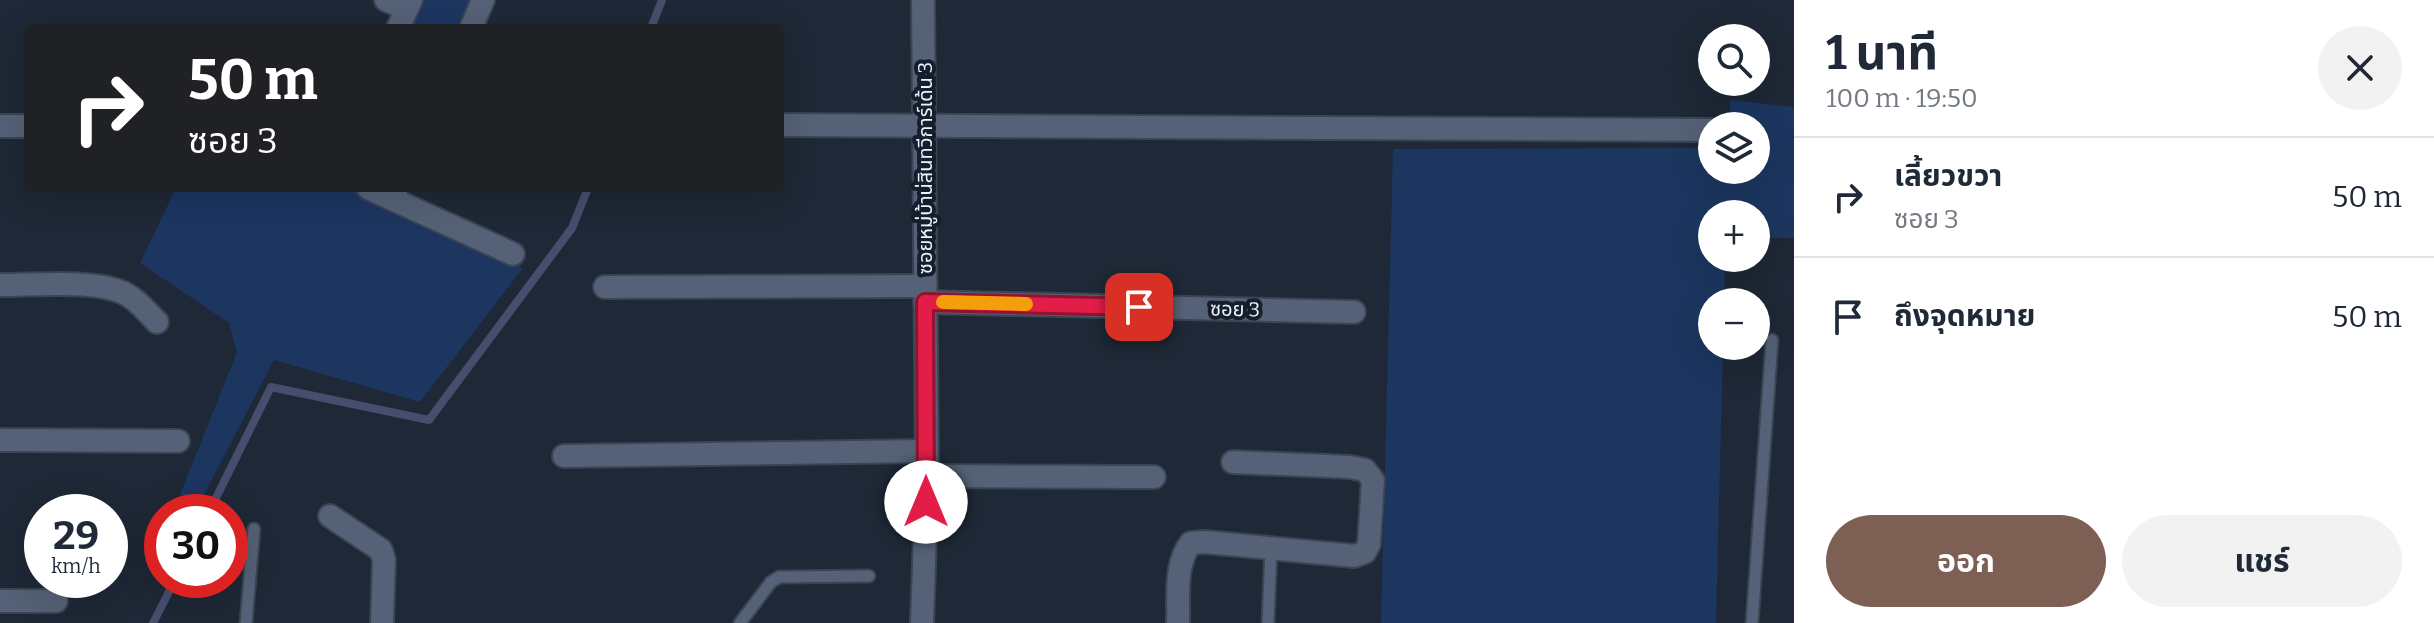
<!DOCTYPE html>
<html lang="th">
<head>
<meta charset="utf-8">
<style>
	body { margin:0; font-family:Bitter,"Noto Sans Thai",serif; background:#f2f2f3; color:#1f2937; height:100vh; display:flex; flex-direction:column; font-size:30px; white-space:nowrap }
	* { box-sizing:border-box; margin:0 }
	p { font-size:26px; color:#747a83 }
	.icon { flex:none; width:44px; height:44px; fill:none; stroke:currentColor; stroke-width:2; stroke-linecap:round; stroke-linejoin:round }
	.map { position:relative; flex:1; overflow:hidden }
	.drawer { display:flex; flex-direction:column; background:#fff; width:640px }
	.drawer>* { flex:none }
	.guide { position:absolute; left:24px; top:24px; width:760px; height:168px; border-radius:8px; box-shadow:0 8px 32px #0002; background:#202124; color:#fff; overflow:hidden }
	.fabs { position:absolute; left:1698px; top:24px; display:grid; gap:16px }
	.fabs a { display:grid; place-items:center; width:72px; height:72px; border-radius:50%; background:#fff; box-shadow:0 8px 32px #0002; font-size:40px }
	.speed { position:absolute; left:24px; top:494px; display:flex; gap:16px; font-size:40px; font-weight:700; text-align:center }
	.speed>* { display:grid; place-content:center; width:104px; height:104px; border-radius:50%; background:#fff; box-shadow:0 8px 32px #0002; line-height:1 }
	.speed small { font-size:20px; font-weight:400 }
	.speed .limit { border:12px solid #d22; background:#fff; color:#111 }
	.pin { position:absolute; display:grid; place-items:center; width:68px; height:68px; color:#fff; margin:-34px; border-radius:16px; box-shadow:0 4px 12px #0006 }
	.me { position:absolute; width:88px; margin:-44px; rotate:0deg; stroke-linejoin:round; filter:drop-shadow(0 0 6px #0008) }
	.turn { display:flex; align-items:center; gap:28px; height:168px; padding:0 32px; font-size:36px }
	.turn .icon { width:104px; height:104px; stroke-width:2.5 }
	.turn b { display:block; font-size:56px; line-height:68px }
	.round { display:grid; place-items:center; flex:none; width:84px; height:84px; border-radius:42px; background:#f2f2f3 }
	.overview { display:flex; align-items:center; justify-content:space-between; height:136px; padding:0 32px }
	h1 { font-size:48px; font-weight:700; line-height:60px }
	.button { display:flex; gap:16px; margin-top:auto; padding:16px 32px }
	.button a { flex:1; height:92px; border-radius:48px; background:#7d5f54; color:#fff; font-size:32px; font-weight:700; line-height:92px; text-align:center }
	.button a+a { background:#f2f2f3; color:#1f2937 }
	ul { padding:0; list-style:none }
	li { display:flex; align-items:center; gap:24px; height:120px; padding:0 32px; border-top:2px solid #e0e1e3 }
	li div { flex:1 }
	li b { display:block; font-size:30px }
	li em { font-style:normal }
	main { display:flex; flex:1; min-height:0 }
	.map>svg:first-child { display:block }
</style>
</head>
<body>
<main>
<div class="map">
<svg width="1794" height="623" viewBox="0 0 1794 623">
	<rect width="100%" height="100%" fill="#1e2836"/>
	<g fill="#1c3660">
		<polygon points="423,0 472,0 459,28 411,28"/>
		<polygon points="1731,100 1794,107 1794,238 1756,238 1756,214 1712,214 1712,258 1725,258 1724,302 1712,302 1712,346 1723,346 1716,623 1381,623 1393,149 1712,148 1712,170 1756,170 1756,126 1727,126"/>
		<polygon points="176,188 349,188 523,268 420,402 274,360 195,512 173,512 237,352 229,323 140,263"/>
	</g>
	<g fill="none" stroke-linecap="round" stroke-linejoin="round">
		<g stroke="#474e6d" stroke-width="8">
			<polyline points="651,28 662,0"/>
			<polyline points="209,512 271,387 429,420 572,228 588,188"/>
			<polyline points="153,623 175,580"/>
		</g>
		<defs>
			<g id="lane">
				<polyline points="246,623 254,529"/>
				<polyline points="740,623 771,582 779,577 869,576"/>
				<polyline points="1268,623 1271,548"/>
				<polyline points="1752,623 1772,340"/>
			</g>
			<g id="street">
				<polyline points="386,0 406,9"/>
				<polyline points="398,28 411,0"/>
				<polyline points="471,28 483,0"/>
				<polyline points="780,125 1710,130"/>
				<polyline points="0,126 28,126"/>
				<polyline points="368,188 392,199 397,188"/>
				<polyline points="392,199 513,254"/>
				<path d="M0,285C32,285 90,280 119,291C134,296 146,311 157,322"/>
				<polyline points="605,287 924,286"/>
				<polyline points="925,302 1354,312"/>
				<polyline points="0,440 178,441"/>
				<polyline points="564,456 925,451"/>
				<polyline points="927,476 1154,477"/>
				<polyline points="330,516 381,550 384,560 382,623"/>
				<polyline points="0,601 56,601"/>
				<polyline points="922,623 927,476 923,0"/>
				<path d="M1178,623C1179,597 1174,564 1191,543L1205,542L1354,556L1365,552L1369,544L1373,480L1365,470L1350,467L1233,462"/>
			</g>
		</defs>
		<use href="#lane" stroke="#3b4452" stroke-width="15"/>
		<use href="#street" stroke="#3b4452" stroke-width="26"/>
		<use href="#lane" stroke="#546176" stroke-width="11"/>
		<use href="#street" stroke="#546176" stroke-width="22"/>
	</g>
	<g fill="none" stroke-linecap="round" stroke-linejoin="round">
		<defs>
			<polyline id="route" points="926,502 925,302 1139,307"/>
		</defs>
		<use href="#route" stroke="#92132f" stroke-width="20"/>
		<use href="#route" stroke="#e11d48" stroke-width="14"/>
		<polyline stroke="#f59e0b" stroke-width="14" points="943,302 1026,304"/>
	</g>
	<g text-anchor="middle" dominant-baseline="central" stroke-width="8" stroke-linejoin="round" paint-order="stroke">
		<g font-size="20" fill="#ecf2fc" stroke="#151e2c">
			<text transform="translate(925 168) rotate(-90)">ซอยหมู่บ้าน่สินทวีการ์เด้น 3</text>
			<text transform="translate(1235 309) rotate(1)">ซอย 3</text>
		</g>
	</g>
</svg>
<div class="fabs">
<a><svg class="icon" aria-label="search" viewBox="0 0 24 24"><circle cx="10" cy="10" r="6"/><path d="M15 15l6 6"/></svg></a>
<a><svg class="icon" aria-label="layers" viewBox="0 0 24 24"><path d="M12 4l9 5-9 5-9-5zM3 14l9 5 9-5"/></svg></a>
<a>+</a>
<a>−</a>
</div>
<div class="speed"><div>29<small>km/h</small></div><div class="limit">30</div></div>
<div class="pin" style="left:1139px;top:307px;background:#d93025"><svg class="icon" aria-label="arrive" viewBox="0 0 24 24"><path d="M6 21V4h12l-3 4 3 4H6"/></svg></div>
<svg class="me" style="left:926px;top:502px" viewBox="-20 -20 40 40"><circle r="19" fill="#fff"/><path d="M0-13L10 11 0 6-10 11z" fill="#e11d48"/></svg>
<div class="guide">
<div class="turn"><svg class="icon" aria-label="right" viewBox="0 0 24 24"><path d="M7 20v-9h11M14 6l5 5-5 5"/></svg><div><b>50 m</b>ซอย 3</div></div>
</div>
</div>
<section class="drawer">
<div class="overview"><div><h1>1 นาที</h1><p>100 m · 19:50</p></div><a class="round"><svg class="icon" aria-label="close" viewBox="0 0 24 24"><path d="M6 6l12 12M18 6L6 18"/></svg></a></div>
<ul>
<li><svg class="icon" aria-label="right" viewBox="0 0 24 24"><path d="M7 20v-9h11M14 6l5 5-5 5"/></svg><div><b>เลี้ยวขวา</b><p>ซอย 3</p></div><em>50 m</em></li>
<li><svg class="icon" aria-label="arrive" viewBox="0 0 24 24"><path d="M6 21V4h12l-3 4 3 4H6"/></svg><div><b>ถึงจุดหมาย</b></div><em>50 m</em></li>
</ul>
<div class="button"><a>ออก</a><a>แชร์</a></div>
</section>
</main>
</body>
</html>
